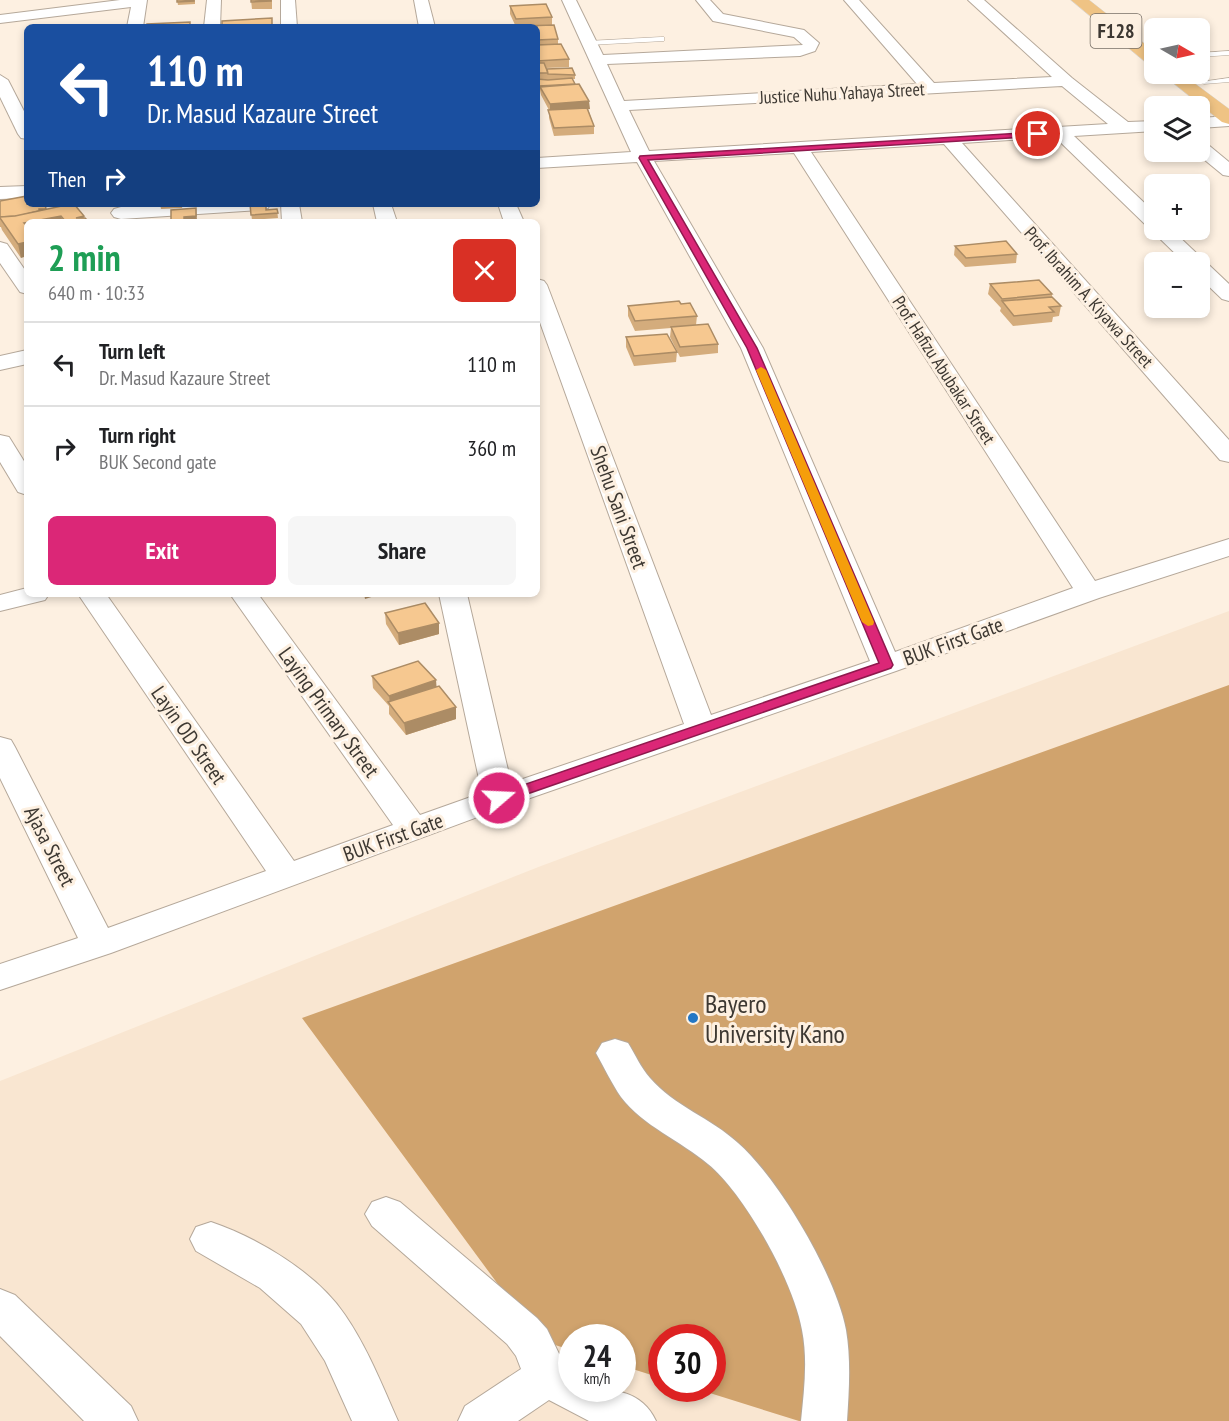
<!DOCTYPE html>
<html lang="en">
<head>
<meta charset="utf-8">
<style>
	body { margin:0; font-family:"PT Sans Narrow",sans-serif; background:#f6f6f6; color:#202124; height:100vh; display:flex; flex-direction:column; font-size:22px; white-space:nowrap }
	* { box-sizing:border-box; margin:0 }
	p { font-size:20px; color:#757577 }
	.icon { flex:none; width:33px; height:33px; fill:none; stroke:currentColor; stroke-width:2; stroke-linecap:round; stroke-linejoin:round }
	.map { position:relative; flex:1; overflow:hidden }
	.panel { position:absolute; left:24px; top:219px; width:516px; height:378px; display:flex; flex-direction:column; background:#fff; border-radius:9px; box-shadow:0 3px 9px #0003 }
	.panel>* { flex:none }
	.guide { position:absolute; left:24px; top:24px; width:516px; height:183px; border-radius:9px; box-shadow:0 3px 9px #0003; background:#1a4fa0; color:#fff; overflow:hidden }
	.needle { width:39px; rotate:99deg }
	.tools { position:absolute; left:1144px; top:18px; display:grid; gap:12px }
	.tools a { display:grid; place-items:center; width:66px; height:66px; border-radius:9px; background:#fff; box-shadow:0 3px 9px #0003; font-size:30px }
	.speed { position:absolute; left:558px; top:1324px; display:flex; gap:12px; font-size:30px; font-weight:700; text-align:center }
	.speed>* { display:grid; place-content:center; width:78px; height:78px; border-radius:50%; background:#fff; box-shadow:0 3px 9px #0003; line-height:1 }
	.speed small { font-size:15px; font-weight:400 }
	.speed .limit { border:9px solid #d22; background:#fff; color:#111 }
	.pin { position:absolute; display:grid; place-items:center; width:51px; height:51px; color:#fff; margin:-26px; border:3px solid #fff; border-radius:50%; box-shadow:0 2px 6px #0007 }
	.me { position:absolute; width:66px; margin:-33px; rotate:71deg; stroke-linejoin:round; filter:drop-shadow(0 0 4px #0008) }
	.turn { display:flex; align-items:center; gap:21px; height:126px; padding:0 24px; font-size:27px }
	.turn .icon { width:78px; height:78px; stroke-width:2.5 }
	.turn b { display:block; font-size:42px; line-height:51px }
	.then { display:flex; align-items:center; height:57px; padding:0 24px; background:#0003; gap:12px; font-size:22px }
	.round { display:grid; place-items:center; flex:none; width:63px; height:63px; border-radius:9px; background:#f6f6f6 }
	.overview { display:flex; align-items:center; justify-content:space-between; height:102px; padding:0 24px }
	h1 { font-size:36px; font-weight:800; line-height:45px; color:#1e9e55 }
	.cta { display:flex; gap:12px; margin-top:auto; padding:12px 24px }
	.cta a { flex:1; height:69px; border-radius:9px; background:#db2777; color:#fff; font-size:24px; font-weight:800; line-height:69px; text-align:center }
	.cta a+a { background:#f6f6f6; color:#202124 }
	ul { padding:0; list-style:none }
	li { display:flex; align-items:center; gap:18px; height:84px; padding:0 24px; border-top:2px solid #e0e0e0 }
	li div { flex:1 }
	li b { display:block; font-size:22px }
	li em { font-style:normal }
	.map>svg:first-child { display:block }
</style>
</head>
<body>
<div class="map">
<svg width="1229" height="1421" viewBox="0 0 1229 1421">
	<rect width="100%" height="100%" fill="#fdf0e1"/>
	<path fill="#f9e6d1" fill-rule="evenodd" d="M1229,611V1421H0V1081L541,866ZM572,1338H622V1389H572ZM662,1338H712V1389H662Z"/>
	<polygon fill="#d0a36d" points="1229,685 1229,1421 799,1421 697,1389 712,1389 712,1338 662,1338 661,1378 623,1366 622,1338 572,1338 571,1350 539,1340 302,1018"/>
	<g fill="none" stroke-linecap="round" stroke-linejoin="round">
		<defs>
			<g id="lane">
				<polygon points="661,37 664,37 664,41 589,45 585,43 589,41"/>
				<polygon points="1229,51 1229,55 1200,57 1200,53"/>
				<polygon points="1229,78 1229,82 1204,84 1200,82"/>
			</g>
			<g id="street">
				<polygon points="120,0 147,0 143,27 127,27 131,7 0,23 0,15"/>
				<polygon points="207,0 221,0 220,27 204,27"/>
				<polygon points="281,0 295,0 297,27 281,27"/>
				<polygon points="414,0 428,0 435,27 419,27"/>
				<path d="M562,0H576L603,55L803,45L794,37L713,21L696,0H710L723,14L804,30L819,43L815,51L800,56L607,64L624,101L917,84L844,0H859L934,83L1052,77L968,0H984L1072,78L1128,122L1155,121V131L1074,136L1155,213V230H1172L1229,284V301L1222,299L1200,278V262H1184L1055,137L962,143L1229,440V462L1220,460L944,144L811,152L1095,581L1229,539V556L1099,598L896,671L510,805L111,953L0,990V964L78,938L0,778V737L11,740L15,747L108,928L266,871L78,594H106L294,861L393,825L230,594H258L420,815L482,793L439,594H467L511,783L684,724L537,314V279L544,281L547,285L711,715L870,661L741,348L637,162L537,168V158L631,152ZM1062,86L1108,124L649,151L629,110ZM794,153L1073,588L895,652L763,348L654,161Z"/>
				<polygon points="0,75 8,80 27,117 27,139 21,138 18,134 0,97"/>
				<polygon points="1229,116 1229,126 1200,128 1200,118"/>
				<polygon points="1200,142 1206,143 1229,162 1229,176 1223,175 1195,152 1200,152"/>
				<polygon points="27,186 27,198 0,199 0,187"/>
				<polygon points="172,204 270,204 268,208 261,210 121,219 114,217 111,213 114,209 121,207"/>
				<polygon points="281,204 299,204 302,222 282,222"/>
				<polygon points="373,204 391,204 397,222 377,222"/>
				<polygon points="498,204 516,204 524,222 504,222"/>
				<polygon points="0,242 7,244 27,273 27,294 20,292 0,263"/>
				<polygon points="27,350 27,364 0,370 0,356"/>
				<polygon points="0,435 9,437 27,466 27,495 18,492 0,462"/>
				<polygon points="27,588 27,594 49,594 45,600 0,611 0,595"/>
				<path d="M615,1039L628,1043C635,1054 641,1068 650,1078C674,1106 711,1118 738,1143C779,1179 836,1276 846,1330C851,1360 849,1391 847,1421H801C804,1391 808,1360 802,1330C794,1283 745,1194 708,1164C681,1141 643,1126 621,1097C612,1084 604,1067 596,1053L602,1043Z"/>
				<path d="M386,1197L400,1202L537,1318L547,1329L563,1362L572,1366V1389C605,1389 640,1386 656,1421H589L549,1400L518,1421H458L465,1406L521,1369L516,1356L507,1344L372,1226L365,1214L372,1202Z"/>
				<path d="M211,1222C258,1238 317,1273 345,1315C367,1347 382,1385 398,1421H352L325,1361L301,1324L260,1288L196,1251L190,1239L196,1227Z"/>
				<polygon points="0,1289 15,1295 131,1406 138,1421 84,1421 0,1336"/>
			</g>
			<g id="primary">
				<polygon points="1071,0 1089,0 1155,52 1155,66 1149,65"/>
				<polygon points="1162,74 1182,74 1229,109 1229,124 1222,122"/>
			</g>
		</defs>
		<use href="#lane" stroke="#b5a89a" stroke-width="1"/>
		<use href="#street" stroke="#b5a89a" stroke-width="2"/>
		<use href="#primary" stroke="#d8d7d6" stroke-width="1"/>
		<use href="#lane" fill="#fff" fill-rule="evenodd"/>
		<use href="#street" fill="#fff" fill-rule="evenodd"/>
		<use href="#primary" fill="#efc384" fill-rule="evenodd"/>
	</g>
	<g fill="#d4ac7c">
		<polygon points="177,0 195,0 195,4 178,5"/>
		<polygon points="251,0 272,0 272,9 252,9"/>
		<polygon points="510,6 552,17 552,25 558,39 558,44 569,59 569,67 546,68 547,69 575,75 575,79 572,79 590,109 588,109 594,126 594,134 554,136 549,118 549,110 541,95 540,90 539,89 539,92 537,92 537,27 516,27 510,14"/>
		<polygon points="0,201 84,216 84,218 89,222 27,222 21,258 2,230 1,227 0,227"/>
		<polygon points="81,204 117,204 117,205 82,207"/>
		<polygon points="160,204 183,204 182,208 161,209"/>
		<polygon points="250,204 267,210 277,209 278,218 252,220"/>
		<polygon points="955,246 1017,254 1016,263 965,267 954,255"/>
		<polygon points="990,284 1052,294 1052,297 1061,306 1059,316 1053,317 1052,322 1013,326 1000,311 1001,308 988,294"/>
		<polygon points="681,304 697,316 696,325 718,344 718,353 680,357 670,337 671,328 635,331 628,316 628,306"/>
		<polygon points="626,337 677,352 676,362 634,366 626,347"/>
		<polygon points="385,613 439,623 439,634 399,645 386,624"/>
		<polygon points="372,676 436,680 436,687 456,719 406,735 389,714 389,706 373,688"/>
	</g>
	<g fill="#ac8c65">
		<polygon points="589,101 590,109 550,112 550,104"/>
		<polygon points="196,208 197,220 184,222 184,217"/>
		<polygon points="39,209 46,209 48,218 61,216 63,222 27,222 27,236 6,226"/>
		<polygon points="27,242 27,256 21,258 18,244"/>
		<polygon points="364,594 381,594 365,599"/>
		<polygon points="439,623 439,634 399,645 398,633"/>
		<polygon points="436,680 437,692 390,704 389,696"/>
		<polygon points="456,707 456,719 406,735 404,723"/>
	</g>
	<g fill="#f6c890" stroke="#ac8c65" stroke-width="1.5">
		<polygon points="177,0 194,0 194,1 177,2"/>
		<polygon points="251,0 271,0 271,1 251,2"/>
		<polygon points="546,4 552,17 516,19 510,6"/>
		<polygon points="272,18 272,26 222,27 222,21"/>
		<polygon points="190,22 190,27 147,27 147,24"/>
		<polygon points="554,25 558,39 537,40 537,27 524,27 523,26"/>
		<polygon points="561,44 569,59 537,61 537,45"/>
		<polygon points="537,63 544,63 548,73 537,73"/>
		<polygon points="572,68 575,75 548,74 547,69"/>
		<polygon points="572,78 575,84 539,86 537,80 537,79 548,80"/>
		<polygon points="579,84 589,101 550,104 540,87"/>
		<polygon points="587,108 594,126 554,128 548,110"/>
		<polygon points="27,196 27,204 45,204 46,209 39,209 39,211 18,216 0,217 0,201"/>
		<polygon points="71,204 74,204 84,216 76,218 85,218 89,222 66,222 61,216 24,223 27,226 27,242 18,244 0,218 0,217 15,216"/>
		<polygon points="250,204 266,204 266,210 277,209 278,213 251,215"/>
		<polygon points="196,208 196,216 184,217 184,221 171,222 171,210"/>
		<polygon points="1006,241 1017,254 966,258 955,246"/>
		<polygon points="1039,280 1052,294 1002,299 990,284"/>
		<polygon points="1052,297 1061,306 1049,307 1054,312 1014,316 1002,301"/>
		<polygon points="679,301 681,304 690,303 697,316 635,321 628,306"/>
		<polygon points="708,324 718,344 680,347 671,327"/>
		<polygon points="667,334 677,352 634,356 626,337"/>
		<polygon points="425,603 439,623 398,633 385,613"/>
		<polygon points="418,661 436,680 389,696 372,676"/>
		<polygon points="439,686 456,707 404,723 388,702"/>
	</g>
	<polygon fill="#db2777" stroke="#8e194d" stroke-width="1.5" points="1038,132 1041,133 1041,136 648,160 757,348 893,665 891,668 504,802 494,802 492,798 494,795 879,663 747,348 639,158 640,156"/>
	<polygon fill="#f59e0b" points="761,367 766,370 874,622 873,625 868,626 862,622 756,370"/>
	<circle fill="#2377c5" stroke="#fdf0e1" stroke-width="2" cx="693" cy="1018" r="6"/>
	<g text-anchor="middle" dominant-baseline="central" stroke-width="6" stroke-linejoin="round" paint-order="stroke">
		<g font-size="18" fill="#3d3832" stroke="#fdf0e1">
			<text transform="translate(842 93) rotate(-3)">Justice Nuhu Yahaya Street</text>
			<text transform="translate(1089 297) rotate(48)">Prof. Ibrahim A. Kiyawa Street</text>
			<text transform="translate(944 370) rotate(57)">Prof. Hafizu Abubakar Street</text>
		</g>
		<rect fill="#fdf0e1" stroke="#776f66" stroke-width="1.5" x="1090.5" y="14" width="51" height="34" rx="4.5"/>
		<g font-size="20" font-weight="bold" fill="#3d3832">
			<text x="1116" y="31">F128</text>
		</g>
		<g font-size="21" fill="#3d3832" stroke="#fdf0e1">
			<text transform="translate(619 507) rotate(70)">Shehu Sani Street</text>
			<text transform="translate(953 641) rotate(-20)">BUK First Gate</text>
			<text transform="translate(329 712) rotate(54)">Laying Primary Street</text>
			<text transform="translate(189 735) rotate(55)">Layin OD Street</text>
			<text transform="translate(393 837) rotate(-20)">BUK First Gate</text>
			<text transform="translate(50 846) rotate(63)">Ajasa Street</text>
		</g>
		<g font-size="26" fill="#3d3832" stroke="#fdf0e1" text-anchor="start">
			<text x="705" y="1003">Bayero<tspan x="705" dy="30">University Kano</tspan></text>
		</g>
	</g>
</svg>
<div class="tools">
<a><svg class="needle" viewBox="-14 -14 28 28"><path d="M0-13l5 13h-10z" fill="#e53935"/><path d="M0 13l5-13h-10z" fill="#757577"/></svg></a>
<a><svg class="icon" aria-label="layers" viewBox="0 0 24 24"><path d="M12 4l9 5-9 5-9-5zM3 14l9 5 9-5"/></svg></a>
<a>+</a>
<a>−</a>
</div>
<div class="speed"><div>24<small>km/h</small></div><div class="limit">30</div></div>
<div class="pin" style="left:1038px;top:134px;background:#d93025"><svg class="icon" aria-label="arrive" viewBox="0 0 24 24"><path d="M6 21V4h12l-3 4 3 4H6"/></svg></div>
<svg class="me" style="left:499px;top:798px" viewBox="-20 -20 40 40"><circle r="17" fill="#db2777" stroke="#fff" stroke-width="3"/><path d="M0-11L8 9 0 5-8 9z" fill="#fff"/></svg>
<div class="guide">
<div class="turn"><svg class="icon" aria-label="left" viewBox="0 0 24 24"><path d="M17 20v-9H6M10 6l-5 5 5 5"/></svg><div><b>110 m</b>Dr. Masud Kazaure Street</div></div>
<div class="then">Then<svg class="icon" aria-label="right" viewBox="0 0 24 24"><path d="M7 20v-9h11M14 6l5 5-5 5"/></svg></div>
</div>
<section class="panel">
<div class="overview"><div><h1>2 min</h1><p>640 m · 10:33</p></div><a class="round" style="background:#d93025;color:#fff"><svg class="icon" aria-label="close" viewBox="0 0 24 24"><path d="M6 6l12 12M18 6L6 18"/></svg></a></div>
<ul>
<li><svg class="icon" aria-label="left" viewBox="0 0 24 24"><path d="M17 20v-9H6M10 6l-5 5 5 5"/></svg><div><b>Turn left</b><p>Dr. Masud Kazaure Street</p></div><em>110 m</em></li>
<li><svg class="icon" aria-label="right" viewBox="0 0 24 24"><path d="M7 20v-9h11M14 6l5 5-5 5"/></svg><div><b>Turn right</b><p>BUK Second gate</p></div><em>360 m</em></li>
</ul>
<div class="cta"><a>Exit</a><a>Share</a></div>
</section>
</div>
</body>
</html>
